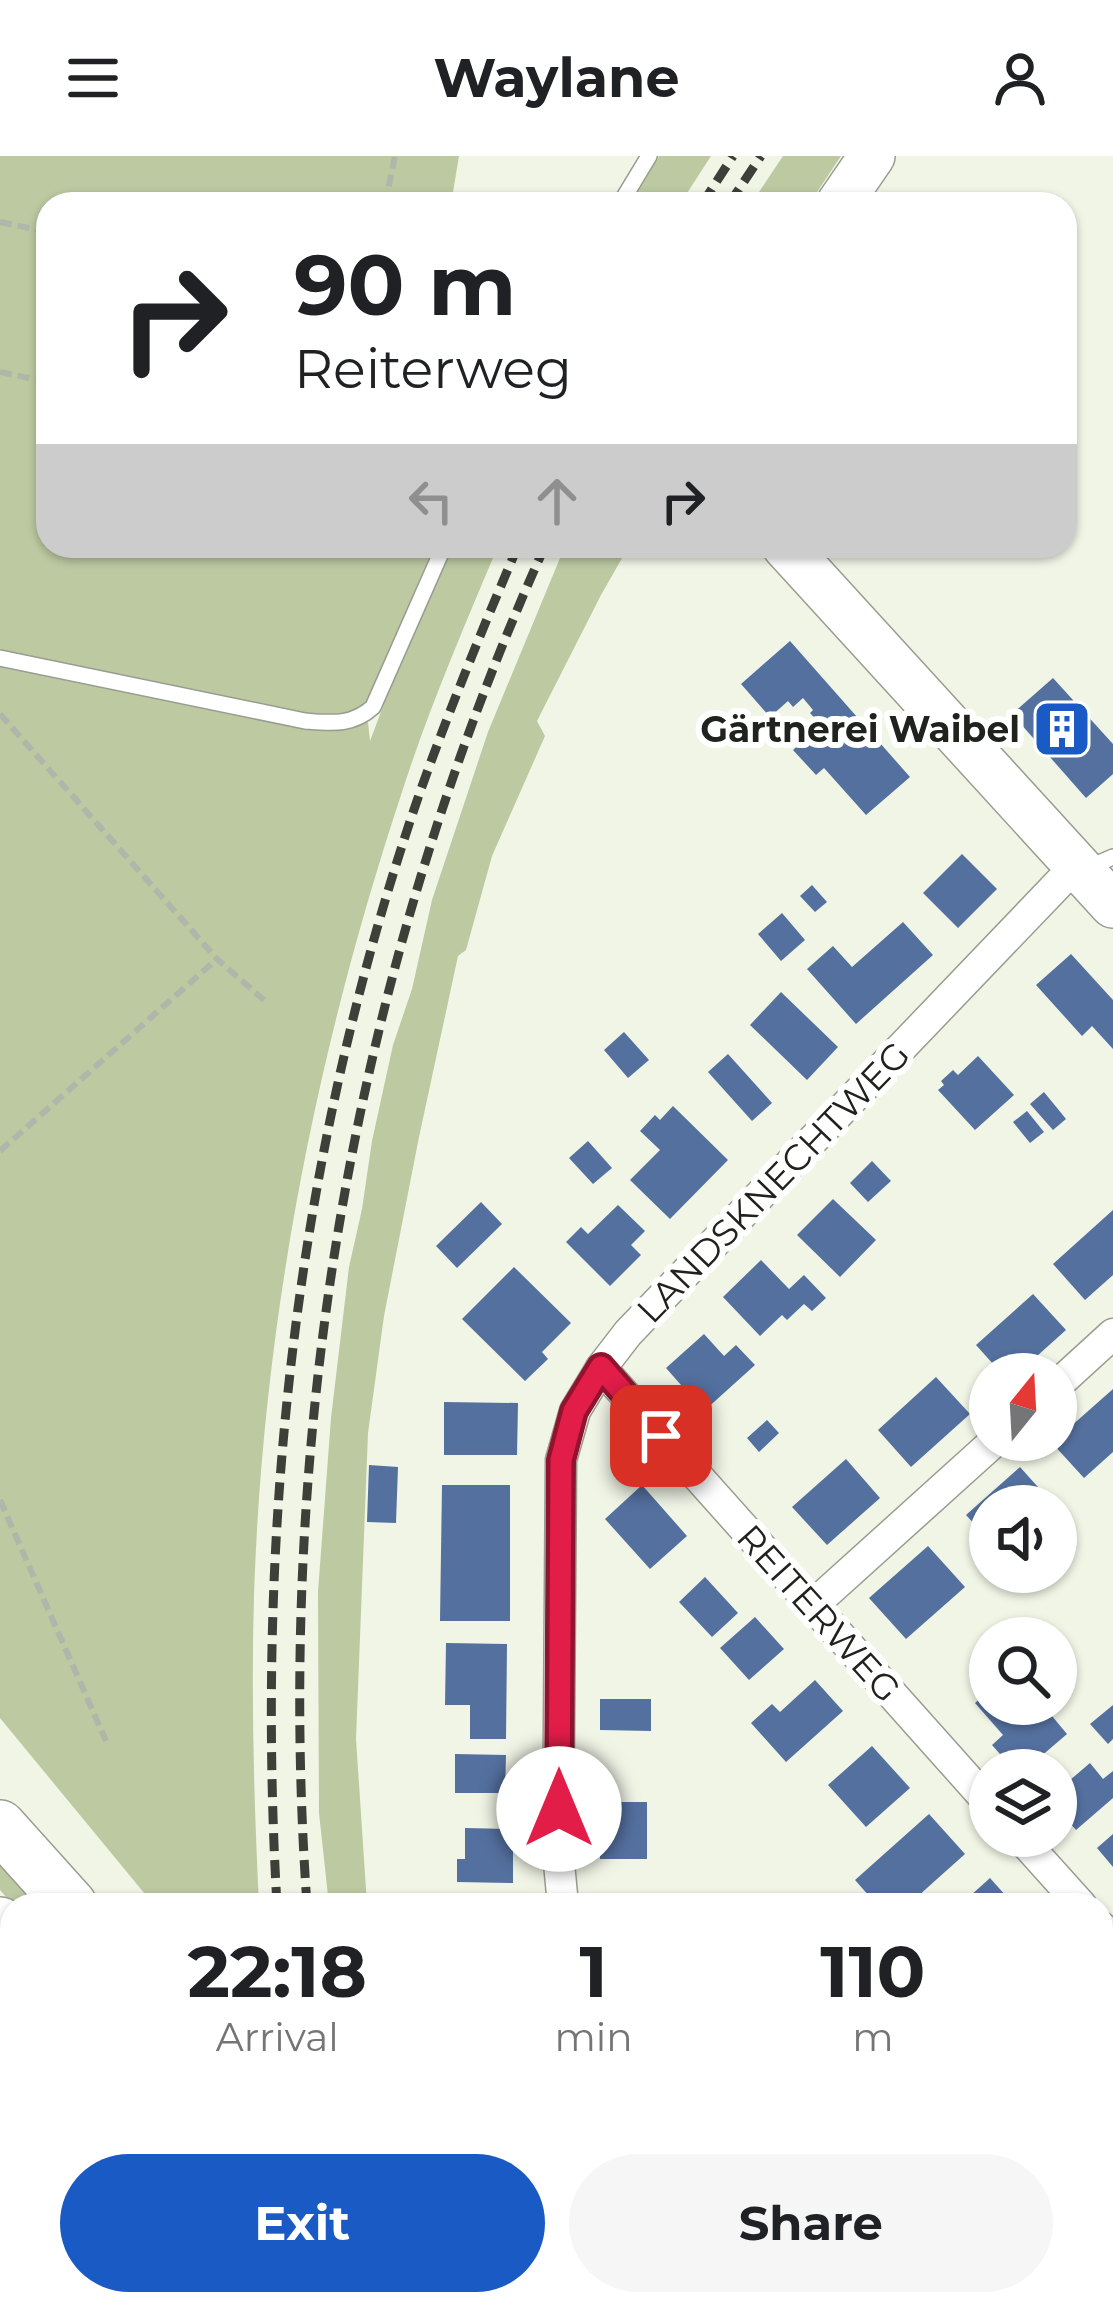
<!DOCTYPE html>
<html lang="en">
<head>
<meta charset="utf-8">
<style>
	body { margin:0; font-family:Montserrat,sans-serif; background:#f6f6f6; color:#202124; height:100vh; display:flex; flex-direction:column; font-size:45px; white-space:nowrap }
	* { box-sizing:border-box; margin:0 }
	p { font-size:39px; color:#757577 }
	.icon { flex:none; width:66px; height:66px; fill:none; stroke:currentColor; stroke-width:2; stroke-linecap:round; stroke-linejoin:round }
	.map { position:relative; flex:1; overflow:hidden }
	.sheet { position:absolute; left:0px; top:1737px; width:1113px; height:423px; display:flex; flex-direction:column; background:#fff; border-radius:36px 36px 0 0; box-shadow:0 3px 9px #0004 }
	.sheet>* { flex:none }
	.hud { position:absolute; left:36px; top:36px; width:1041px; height:366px; border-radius:36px; box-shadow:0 3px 9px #0004; background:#fff; color:#202124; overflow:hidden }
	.needle { width:78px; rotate:18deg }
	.tools { position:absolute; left:969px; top:1197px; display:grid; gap:24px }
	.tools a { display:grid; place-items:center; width:108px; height:108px; border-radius:50%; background:#fff; box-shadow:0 3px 9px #0004; font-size:60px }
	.pin { position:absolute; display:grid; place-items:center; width:102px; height:102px; color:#fff; margin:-51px; border-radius:24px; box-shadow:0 6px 18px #0006 }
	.me { position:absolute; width:132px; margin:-66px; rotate:0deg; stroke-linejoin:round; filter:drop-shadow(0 0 9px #0008) }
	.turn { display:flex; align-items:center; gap:42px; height:252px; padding:0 60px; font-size:54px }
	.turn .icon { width:156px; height:156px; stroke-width:2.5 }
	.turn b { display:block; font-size:84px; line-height:102px }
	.lanes { display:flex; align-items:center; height:114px; padding:0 60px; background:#0003; justify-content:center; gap:60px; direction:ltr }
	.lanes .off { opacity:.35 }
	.eta { display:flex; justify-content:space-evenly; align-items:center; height:204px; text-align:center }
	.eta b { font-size:72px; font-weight:700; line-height:84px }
	.primary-button { display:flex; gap:24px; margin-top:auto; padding:24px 60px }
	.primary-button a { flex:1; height:138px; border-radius:72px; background:#195ac5; color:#fff; font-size:48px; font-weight:700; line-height:138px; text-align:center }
	.primary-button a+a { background:#f6f6f6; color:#202124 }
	header { display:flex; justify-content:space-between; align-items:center; height:156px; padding:0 60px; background:#fff; font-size:54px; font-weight:700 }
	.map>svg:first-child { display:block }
</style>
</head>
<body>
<header><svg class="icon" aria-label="menu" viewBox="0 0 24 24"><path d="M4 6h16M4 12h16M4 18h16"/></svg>Waylane<svg class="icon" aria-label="person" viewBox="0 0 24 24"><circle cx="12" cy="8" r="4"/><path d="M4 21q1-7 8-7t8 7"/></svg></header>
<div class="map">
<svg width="1113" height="2158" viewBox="0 0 1113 2158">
	<rect width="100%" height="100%" fill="#f0f5e6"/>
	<g fill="#bcc9a1">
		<path d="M0,0H459L451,48H48V390H434L366,548L370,585L393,524L453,390H498C464,471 429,552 402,636C316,895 263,1166 254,1439C251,1543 254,1646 259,1749H154L0,1562Z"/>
		<polygon points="659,0 711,0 680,48 630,48"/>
		<polygon points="783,0 841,0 809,48 751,48"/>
		<polygon points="565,390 629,390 601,439 537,565 545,580 492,700 466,794 458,800 419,981 384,1160 368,1277 356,1583 367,1748 372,1749 329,1749 319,1657 318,1436 331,1262 349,1111 362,1053 372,985 393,889 412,833 432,744 488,576"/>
		<polygon points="0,1696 47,1749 13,1749 0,1734"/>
	</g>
	<g fill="#54709f">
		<polygon points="790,485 910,621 866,659 824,612 816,619 793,594 821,569 810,557 813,554 803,542 793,551 788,545 770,561 741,528"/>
		<polygon points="1053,522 1113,588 1113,618 1086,642 1012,558"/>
		<polygon points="962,698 997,733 958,772 923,737"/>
		<polygon points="812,729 827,746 815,756 800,740"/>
		<polygon points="782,757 805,784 781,805 758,778"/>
		<polygon points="903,766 933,799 856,868 807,813 833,790 852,811"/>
		<polygon points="1071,798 1113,844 1113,893 1092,870 1082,880 1036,829"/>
		<polygon points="781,836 838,891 807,924 750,869"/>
		<polygon points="624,876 649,904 628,922 604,894"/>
		<polygon points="728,898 772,947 752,965 708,916"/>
		<polygon points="978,900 1014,939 975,974 938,934 944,929 941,925 953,914 958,919"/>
		<polygon points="1044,936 1066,963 1053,974 1030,948"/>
		<polygon points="673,950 728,1004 670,1063 630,1024 660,994 640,975 655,959 660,964"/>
		<polygon points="1027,955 1044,976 1030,987 1013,966"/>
		<polygon points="588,985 612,1012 593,1028 569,1002"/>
		<polygon points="872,1005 891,1025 868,1046 850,1027"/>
		<polygon points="833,1043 876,1084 840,1121 797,1079"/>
		<polygon points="481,1046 502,1068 457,1112 436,1090"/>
		<polygon points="618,1049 645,1075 631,1089 641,1099 610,1130 566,1086 581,1071 588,1078"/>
		<polygon points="1113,1054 1113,1119 1085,1144 1053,1108"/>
		<polygon points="761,1104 789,1133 804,1119 826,1142 812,1155 804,1148 787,1164 782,1159 760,1180 723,1141"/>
		<polygon points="514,1111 571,1167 542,1196 548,1203 525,1225 462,1163"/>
		<polygon points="1033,1138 1066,1174 1017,1218 1002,1218 976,1189"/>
		<polygon points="704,1178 724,1200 736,1189 755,1209 704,1255 666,1212"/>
		<polygon points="936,1221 970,1258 911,1311 878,1274"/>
		<polygon points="1113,1233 1113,1296 1084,1322 1052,1287"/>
		<polygon points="444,1246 518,1247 517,1299 444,1299"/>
		<polygon points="767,1264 779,1277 759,1296 747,1282"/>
		<polygon points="846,1303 880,1342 827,1389 792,1351"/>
		<polygon points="369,1309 398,1311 396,1367 367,1366"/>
		<polygon points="1020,1311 1055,1350 990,1350 990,1385 966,1359"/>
		<polygon points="442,1329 510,1329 510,1465 440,1465"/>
		<polygon points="642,1329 687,1380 650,1413 605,1363"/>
		<polygon points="928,1390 965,1431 906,1483 869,1442"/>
		<polygon points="705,1421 738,1457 712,1481 679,1446"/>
		<polygon points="755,1461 784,1493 749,1524 720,1492"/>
		<polygon points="446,1487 507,1488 506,1583 470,1583 470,1549 445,1549"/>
		<polygon points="815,1524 843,1555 786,1606 751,1567 772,1548 780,1556"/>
		<polygon points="990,1534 990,1548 1042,1548 1067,1578 1025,1614 1014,1614 992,1589 1003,1579 975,1547"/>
		<polygon points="600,1543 651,1543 651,1575 600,1574"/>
		<polygon points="1113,1549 1113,1583 1108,1588 1090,1568"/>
		<polygon points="872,1590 910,1632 866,1671 828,1629"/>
		<polygon points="455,1598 506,1599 505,1637 455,1637"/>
		<polygon points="1090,1607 1103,1623 1113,1615 1113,1642 1076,1674 1056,1651 1056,1636"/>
		<rect x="600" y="1646" width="47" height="57"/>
		<polygon points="929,1658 965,1698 908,1749 877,1749 855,1724"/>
		<polygon points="465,1672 513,1673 513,1727 457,1726 457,1703 465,1703"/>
		<polygon points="1113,1678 1113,1711 1097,1692"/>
		<polygon points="990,1722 1014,1749 960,1749"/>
		<polygon points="1107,1858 1113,1865 1113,1901 1101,1912 1101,1864"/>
		<polygon points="723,2148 794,2148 800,2154 796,2158 732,2158"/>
		<polygon points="921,2148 984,2148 973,2158 930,2158"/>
	</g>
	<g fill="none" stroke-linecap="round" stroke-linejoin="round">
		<defs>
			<g id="lane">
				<polyline points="620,48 649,0"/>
				<path d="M0,502L305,565C331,567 352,570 373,551L444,390"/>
				<polyline points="1085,713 1113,701"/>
			</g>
			<g id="street">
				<polyline points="601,1212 990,1648"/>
				<polyline points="1056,1230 1113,1178"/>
				<polyline points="811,1451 996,1284"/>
				<polyline points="1019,1680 1081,1749"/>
				<polyline points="563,1749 558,1697 561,1304 575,1255 601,1212 628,1177 1061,725 1082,714"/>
				<polyline points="1101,1771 1113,1784"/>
				<polyline points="863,2148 872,2158"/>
			</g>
			<g id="secondary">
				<polyline points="839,48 872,0"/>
				<polyline points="785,390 1113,749"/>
			</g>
			<g id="primary">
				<polyline points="0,1670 71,1749"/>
				<polyline points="0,1767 12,1780"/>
				<polyline points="332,2148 341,2158"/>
				<polyline points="429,2148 438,2158"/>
			</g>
		</defs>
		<use href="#lane" stroke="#989d8f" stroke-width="18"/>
		<use href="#street" stroke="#989d8f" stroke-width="33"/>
		<use href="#secondary" stroke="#989d8f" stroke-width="48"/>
		<use href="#primary" stroke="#989d8f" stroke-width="54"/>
		<g stroke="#b1b6aa" stroke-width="6" stroke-dasharray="12 6" stroke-linecap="butt">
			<polyline points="385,48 395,0"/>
			<polyline points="0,66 48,76"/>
			<polyline points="0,216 48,226"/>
			<polyline points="0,558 217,803 265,845"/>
			<polyline points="0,995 217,803"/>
			<polyline points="0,1344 106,1585"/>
			<polyline points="0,1915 12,1928"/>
			<polyline points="215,2148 225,2158"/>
		</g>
		<use href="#lane" stroke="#fff" stroke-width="15"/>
		<use href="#street" stroke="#fff" stroke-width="30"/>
		<use href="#secondary" stroke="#fff" stroke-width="45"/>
		<use href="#primary" stroke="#fff" stroke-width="51"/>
		<g stroke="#3d4039" stroke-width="9" stroke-dasharray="18 9" stroke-linecap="butt">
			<polyline points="702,48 733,0"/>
			<polyline points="729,48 761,0"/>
			<path d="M277,1749C255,1372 296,994 420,636C450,552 483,471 518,390"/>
			<path d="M307,1749C274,1284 353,815 545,390"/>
			<polyline points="0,1986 12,1999"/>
			<polyline points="0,2021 12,2034"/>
			<polyline points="0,2076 12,2089"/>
			<polyline points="0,2110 12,2123"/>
			<polyline points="35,2148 44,2158"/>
			<polyline points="65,2148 74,2158"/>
			<polyline points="124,2148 134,2158"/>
			<polyline points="157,2148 167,2158"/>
			<polyline points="334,2148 336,2158"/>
			<polyline points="366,2148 368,2158"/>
		</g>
	</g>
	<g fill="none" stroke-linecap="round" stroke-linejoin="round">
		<defs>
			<polyline id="route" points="559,1653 561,1304 574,1255 601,1211 661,1280"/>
		</defs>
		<use href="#route" stroke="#92132f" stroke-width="30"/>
		<use href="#route" stroke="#e11d48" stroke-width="21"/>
	</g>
	<defs>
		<symbol id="building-square" viewBox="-11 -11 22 22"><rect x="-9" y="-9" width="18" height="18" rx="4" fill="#195ac5" stroke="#fff"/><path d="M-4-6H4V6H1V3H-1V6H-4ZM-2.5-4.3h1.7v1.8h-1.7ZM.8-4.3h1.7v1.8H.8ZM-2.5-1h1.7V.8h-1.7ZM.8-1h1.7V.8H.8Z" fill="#fff"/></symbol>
	</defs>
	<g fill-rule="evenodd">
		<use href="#building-square" x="1029" y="540" width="66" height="66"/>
	</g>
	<g text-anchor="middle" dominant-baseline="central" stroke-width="12" stroke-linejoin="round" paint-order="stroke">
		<g font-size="36" font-weight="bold" fill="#20221d" stroke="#fff" text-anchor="end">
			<text x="1020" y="573">Gärtnerei Waibel</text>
		</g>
		<g font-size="36" fill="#20221d" stroke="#fff">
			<text transform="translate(773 1026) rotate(-46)">LANDSKNECHTWEG</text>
			<text transform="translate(819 1457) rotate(48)">REITERWEG</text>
		</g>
	</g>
</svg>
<div class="tools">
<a><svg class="needle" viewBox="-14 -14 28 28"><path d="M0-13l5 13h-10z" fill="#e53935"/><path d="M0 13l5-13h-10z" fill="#757577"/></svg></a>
<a><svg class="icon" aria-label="sound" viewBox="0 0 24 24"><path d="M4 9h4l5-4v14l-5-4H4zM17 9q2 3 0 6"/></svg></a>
<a><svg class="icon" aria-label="search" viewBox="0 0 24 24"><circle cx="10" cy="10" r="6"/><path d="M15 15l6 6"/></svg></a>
<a><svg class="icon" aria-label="layers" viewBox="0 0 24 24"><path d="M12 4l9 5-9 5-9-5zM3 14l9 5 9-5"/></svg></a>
</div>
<div class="pin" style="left:661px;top:1280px;background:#d93025"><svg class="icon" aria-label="arrive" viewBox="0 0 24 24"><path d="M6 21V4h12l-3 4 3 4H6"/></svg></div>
<svg class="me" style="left:559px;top:1653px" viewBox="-20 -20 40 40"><circle r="19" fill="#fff"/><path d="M0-13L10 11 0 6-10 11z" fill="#e11d48"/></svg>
<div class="hud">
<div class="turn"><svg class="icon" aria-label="right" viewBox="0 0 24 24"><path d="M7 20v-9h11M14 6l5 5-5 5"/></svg><div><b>90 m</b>Reiterweg</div></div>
<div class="lanes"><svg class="icon off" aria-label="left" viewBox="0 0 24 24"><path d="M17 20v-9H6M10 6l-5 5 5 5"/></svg><svg class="icon off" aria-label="ahead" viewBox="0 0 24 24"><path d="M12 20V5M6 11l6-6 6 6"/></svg><svg class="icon" aria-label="right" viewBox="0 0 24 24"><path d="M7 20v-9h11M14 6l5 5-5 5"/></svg></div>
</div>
<section class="sheet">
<div class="eta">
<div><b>22:18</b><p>Arrival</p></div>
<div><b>1</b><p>min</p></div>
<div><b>110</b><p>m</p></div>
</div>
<div class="primary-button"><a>Exit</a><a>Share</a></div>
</section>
</div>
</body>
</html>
